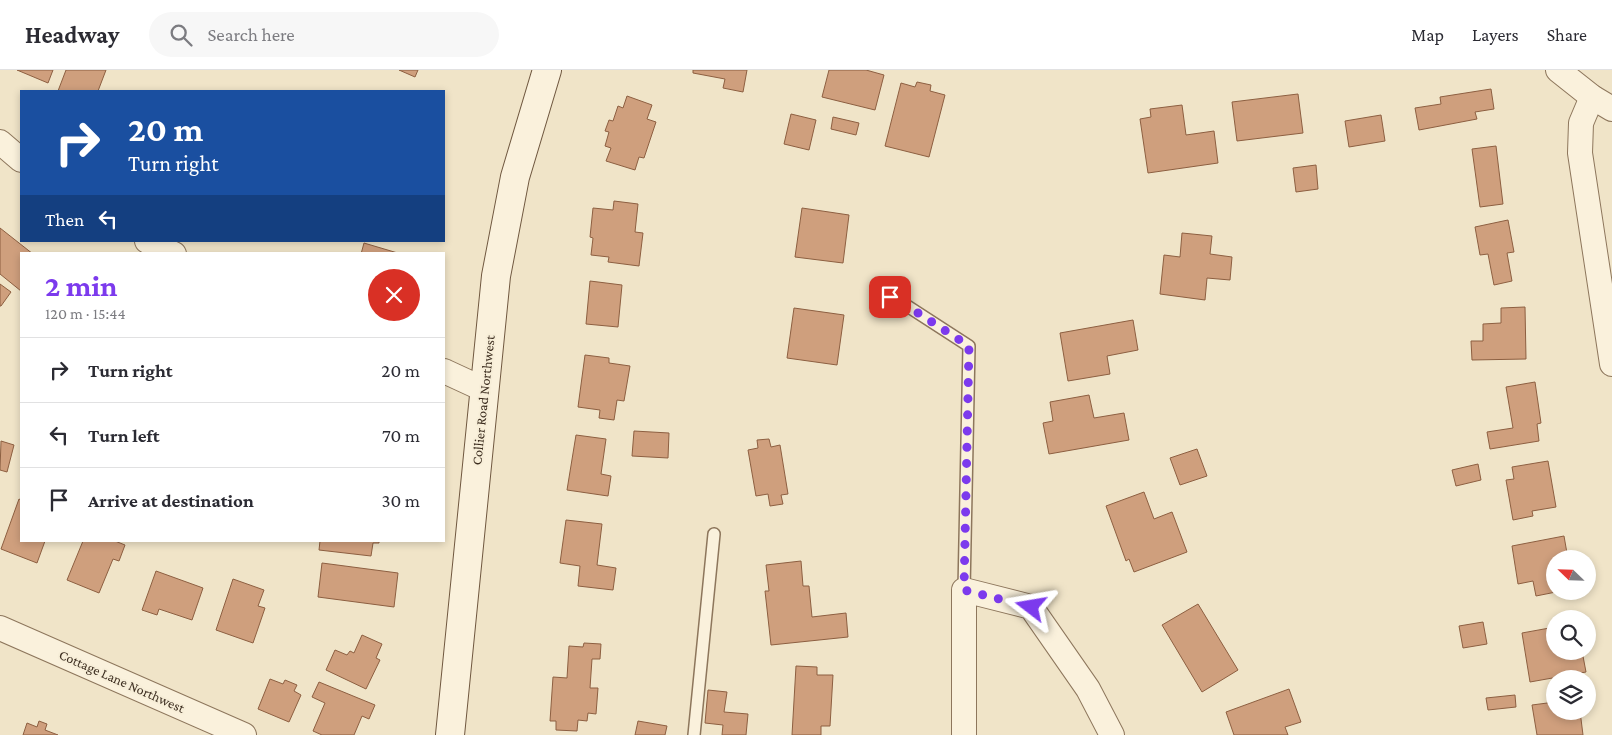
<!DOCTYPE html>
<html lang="en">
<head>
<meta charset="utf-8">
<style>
	body { margin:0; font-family:"Crimson Pro",serif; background:#f7f7f7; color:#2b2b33; height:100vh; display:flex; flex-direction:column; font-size:19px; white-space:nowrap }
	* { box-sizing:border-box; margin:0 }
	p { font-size:16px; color:#7c7c81 }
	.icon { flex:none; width:28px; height:28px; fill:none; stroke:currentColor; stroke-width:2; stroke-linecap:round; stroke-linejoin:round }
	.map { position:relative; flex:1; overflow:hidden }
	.details { position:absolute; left:20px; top:182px; width:425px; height:290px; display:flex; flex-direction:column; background:#fff; border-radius:0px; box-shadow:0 2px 8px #0003 }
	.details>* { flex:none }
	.hud { position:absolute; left:20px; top:20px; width:425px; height:152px; border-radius:0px; box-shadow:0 2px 8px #0003; background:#1a4fa0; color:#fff; overflow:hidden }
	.needle { width:32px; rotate:293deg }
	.tools { position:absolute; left:1546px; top:480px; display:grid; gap:10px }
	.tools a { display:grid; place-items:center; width:50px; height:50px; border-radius:50%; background:#fff; box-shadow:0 2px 8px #0003; font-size:25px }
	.pin { position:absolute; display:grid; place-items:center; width:42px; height:42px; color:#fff; margin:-21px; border-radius:10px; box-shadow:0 2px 8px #0006 }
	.me { position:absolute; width:55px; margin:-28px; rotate:284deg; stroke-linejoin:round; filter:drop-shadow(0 0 4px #0008) }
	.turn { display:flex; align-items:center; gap:18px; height:105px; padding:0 25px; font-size:22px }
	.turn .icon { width:65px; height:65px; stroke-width:2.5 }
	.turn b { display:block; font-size:35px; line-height:42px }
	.then { display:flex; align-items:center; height:48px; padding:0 25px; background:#0003; gap:10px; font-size:19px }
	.round { display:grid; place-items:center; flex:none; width:52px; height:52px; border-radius:26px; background:#f7f7f7 }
	.head { display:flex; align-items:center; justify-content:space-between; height:85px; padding:0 25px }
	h1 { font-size:30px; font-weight:700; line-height:38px; color:#7c3aed }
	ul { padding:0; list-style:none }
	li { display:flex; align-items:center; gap:15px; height:65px; padding:0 25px; border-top:1px solid #e1e1e2 }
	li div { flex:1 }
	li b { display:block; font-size:19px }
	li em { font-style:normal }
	header { display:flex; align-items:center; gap:30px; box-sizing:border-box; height:70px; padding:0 25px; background:#fff; border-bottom:1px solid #e1e1e2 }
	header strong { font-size:24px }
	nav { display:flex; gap:28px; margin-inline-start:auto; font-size:18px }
	.search { width:350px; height:45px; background:#f7f7f7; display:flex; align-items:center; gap:12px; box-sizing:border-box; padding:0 18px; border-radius:28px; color:#7c7c81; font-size:19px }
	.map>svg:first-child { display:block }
</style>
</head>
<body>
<header>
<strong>Headway</strong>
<div class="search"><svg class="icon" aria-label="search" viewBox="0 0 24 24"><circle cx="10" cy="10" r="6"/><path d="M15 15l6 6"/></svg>Search here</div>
<nav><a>Map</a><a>Layers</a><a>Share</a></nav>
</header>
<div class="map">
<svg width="1612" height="665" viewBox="0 0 1612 665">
	<rect width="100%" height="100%" fill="#f0e4c8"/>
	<g fill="#cf9f7d" stroke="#8d5f41">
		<polygon points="17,0 53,0 48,13"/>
		<polygon points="66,0 106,0 98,21 58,21"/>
		<polygon points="399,0 418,0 415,7"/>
		<polygon points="693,0 747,0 743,22 723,18 725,9 693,3"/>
		<polygon points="829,0 866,0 884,5 875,40 822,27"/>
		<polygon points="917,12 931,15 930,21 945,25 929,87 885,76 901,13 915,17"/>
		<polygon points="1491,19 1494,39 1475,42 1477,49 1419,60 1415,38 1441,34 1440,27"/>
		<polygon points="1298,24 1303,63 1237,71 1232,32"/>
		<polygon points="627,26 652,35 647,49 656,52 644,88 639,87 635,100 606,91 611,78 605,76 609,62 605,61 609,50 613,51 618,36 623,38"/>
		<polygon points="1182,35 1186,65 1214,61 1218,93 1148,103 1140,49 1151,47 1150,39"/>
		<polygon points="791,44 816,50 809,80 784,74"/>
		<polygon points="1381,45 1385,71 1349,77 1345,51"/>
		<polygon points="833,47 859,53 856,65 831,59"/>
		<polygon points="1496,76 1503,134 1480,137 1472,79"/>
		<polygon points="1316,95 1318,119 1296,122 1293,98"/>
		<polygon points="614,131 638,134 635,162 643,163 639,196 608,192 609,187 591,185 593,168 590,167 593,138 613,140"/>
		<polygon points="802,138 849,145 843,193 795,187"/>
		<polygon points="1508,150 1514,182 1507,183 1512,211 1494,215 1488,184 1480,185 1475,157"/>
		<polygon points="0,158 33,184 21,184 21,221 0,204"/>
		<polygon points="1182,163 1212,166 1210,184 1232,187 1230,210 1207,208 1205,230 1160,224 1164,185 1180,187"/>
		<polygon points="364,173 401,184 361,184"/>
		<polygon points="590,211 622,215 618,257 586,254"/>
		<polygon points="0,214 11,222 1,236 0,236"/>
		<polygon points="1525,237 1526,289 1472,290 1471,271 1483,271 1483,254 1501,253 1501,238"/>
		<polygon points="794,238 844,245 837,295 787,288"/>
		<polygon points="1133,250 1138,280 1107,286 1110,304 1068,311 1060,263"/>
		<polygon points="585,285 609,288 609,293 630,296 624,331 617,330 614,350 599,348 600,340 578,337"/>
		<polygon points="1535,312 1541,353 1537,354 1539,371 1490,379 1487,362 1513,358 1506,317"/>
		<polygon points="1089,325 1094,348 1124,343 1129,370 1049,384 1043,353 1053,351 1050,332"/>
		<polygon points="634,361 669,363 668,388 632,386"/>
		<polygon points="576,365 606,369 601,404 611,406 608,426 567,420"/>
		<polygon points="769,369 771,377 780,375 788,424 781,425 783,434 770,436 768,424 756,426 748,380 758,378 757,370"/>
		<polygon points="1,371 14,375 7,402 0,400"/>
		<polygon points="1197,379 1207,406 1180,415 1170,388"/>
		<polygon points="1548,391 1556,437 1532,441 1533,446 1513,450 1506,410 1514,409 1512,397"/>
		<polygon points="1478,394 1481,410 1456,416 1452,400"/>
		<polygon points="1144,422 1154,449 1172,442 1187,482 1134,502 1129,489 1126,491 1106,436"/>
		<polygon points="19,429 21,430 21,471 45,471 37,493 1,479"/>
		<polygon points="566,450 602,454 597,495 616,498 613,520 578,516 580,496 560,493"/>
		<polygon points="1564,466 1568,489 1555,489 1555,521 1561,521 1536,526 1533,511 1518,514 1512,476"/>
		<polygon points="83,471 115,471 125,475 119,491 113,489 99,523 67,510"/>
		<polygon points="320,471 379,471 379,473 373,473 371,486 319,480"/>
		<polygon points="801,491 803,516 809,516 812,547 846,543 848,567 771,575 765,521 769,521 766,495"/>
		<polygon points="322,493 398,503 394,537 318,527"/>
		<polygon points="156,501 203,518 192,550 159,539 157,545 142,540"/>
		<polygon points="233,509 264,520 258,536 265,538 253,573 216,560"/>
		<polygon points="1198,534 1238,600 1202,622 1162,555"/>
		<polygon points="1483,552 1487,574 1463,578 1459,556"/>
		<polygon points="1555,557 1555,581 1582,581 1586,602 1530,612 1522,563"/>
		<polygon points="362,565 382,574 376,588 380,590 366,619 326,600 335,580 347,585 350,581 354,583"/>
		<polygon points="584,573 601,574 600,589 592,589 590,618 598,618 596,644 588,643 587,651 578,650 577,661 556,660 556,651 550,651 553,607 567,608 569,576 583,577"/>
		<polygon points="796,596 817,597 817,605 833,605 830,656 821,656 821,665 792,665"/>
		<polygon points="270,609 283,614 285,610 297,615 294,621 301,625 289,652 258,639"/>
		<polygon points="319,612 375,635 369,649 362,646 354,665 322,665 313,661 325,633 312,627"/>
		<polygon points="1289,619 1301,652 1285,657 1288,665 1234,665 1226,642"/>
		<polygon points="708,620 727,622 724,642 748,644 746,665 722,665 723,655 705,653"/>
		<polygon points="1515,625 1516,637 1488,640 1486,628"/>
		<polygon points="1555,632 1555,641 1580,641 1583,665 1537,665 1532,635"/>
		<polygon points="39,651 47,654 45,660 58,665 23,665 27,653 37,657"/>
		<polygon points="638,651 667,656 665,665 635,665"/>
	</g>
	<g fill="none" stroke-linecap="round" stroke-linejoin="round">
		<defs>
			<g id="lane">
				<polyline points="890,227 898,230 969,276 964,520"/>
				<polyline points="694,665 714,464"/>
			</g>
			<g id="street">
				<polyline points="1558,0 1592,27 1612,39"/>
				<polyline points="1592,27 1581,53 1580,83 1612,294"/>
				<polyline points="0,72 21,90"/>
				<polyline points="147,171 174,184"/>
				<polyline points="444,301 483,319"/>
				<polyline points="0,558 244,665"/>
				<polyline points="964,665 964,520 1031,537 1088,619 1112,665"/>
			</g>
			<polyline id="secondary" points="450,665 496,206 515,107 547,0"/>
		</defs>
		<use href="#lane" stroke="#8d765c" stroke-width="14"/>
		<use href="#street" stroke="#8d765c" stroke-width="26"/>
		<use href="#secondary" stroke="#6f573f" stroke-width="30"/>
		<use href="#lane" stroke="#faf1dc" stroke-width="11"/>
		<use href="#street" stroke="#faf1dc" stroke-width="24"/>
		<use href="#secondary" stroke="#faf1dc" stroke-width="28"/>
	</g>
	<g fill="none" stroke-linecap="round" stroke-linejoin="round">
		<polyline stroke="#7c3aed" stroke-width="9" stroke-dasharray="0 16.2" points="890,227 898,230 969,276 964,520 1031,537"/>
	</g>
	<g text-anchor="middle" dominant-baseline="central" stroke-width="4" stroke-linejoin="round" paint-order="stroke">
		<g font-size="14" fill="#3d2e20" stroke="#f7eed8">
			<text transform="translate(483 330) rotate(-84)">Collier Road Northwest</text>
			<text transform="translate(122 611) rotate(24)">Cottage Lane Northwest</text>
		</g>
	</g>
</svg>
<div class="tools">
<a><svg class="needle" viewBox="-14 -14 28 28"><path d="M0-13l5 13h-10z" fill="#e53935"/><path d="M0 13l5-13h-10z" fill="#7c7c81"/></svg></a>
<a><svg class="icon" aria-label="search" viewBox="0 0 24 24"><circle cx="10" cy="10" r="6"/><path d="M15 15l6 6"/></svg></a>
<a><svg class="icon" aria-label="layers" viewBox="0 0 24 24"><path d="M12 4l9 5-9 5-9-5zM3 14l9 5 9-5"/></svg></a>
</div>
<div class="pin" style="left:890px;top:227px;background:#d93025"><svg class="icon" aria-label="arrive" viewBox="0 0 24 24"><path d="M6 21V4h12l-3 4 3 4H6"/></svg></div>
<svg class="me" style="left:1031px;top:537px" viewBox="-20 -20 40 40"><path d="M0-17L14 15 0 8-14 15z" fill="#7c3aed" stroke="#fff" stroke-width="4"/></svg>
<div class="hud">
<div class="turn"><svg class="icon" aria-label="right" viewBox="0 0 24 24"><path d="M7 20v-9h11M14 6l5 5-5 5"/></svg><div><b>20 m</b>Turn right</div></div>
<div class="then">Then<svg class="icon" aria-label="left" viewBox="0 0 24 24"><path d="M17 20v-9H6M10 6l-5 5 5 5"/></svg></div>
</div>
<section class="details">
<div class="head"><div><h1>2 min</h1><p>120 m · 15:44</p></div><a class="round" style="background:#d93025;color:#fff"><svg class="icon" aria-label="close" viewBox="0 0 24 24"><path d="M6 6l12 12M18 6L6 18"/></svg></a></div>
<ul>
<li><svg class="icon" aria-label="right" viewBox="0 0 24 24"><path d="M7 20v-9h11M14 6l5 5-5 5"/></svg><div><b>Turn right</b></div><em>20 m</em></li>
<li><svg class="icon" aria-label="left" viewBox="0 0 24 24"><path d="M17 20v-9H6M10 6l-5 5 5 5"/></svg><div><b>Turn left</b></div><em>70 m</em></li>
<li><svg class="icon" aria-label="arrive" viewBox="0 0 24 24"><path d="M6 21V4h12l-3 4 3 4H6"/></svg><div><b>Arrive at destination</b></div><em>30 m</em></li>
</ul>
</section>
</div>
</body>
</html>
